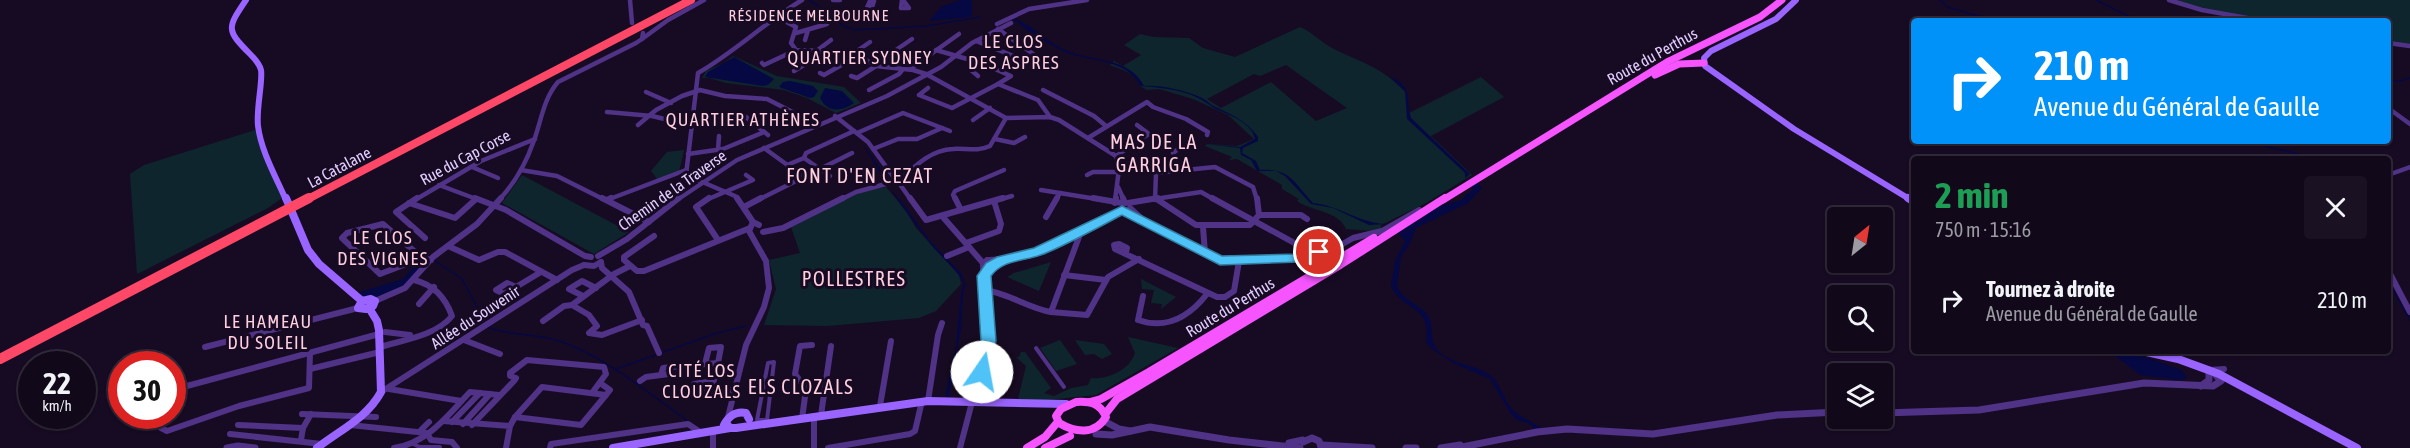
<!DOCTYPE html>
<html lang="fr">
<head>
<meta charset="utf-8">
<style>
	body { margin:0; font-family:"Asap Condensed",sans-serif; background:#1a1123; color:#f1f3f6; height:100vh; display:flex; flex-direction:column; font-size:22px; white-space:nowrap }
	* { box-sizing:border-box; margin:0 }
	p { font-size:20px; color:#9c9aa2 }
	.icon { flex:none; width:33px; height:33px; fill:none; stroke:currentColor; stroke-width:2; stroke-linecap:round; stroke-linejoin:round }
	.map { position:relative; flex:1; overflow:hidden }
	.sheet { position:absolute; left:1911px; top:156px; width:480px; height:198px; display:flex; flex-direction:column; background:#11081a; border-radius:6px; box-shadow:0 2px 4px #0004,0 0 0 2px #302939 }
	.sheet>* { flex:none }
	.guide { position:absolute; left:1911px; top:18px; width:480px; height:126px; border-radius:6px; box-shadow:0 2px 4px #0004,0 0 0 2px #302939; background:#0092f8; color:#fff; overflow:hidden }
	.needle { width:39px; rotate:30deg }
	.fabs { position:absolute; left:1827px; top:207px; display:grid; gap:12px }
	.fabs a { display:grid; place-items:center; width:66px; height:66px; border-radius:6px; background:#11081a; box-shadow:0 2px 4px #0004,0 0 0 2px #302939; font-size:30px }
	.speed { position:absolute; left:18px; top:351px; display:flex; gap:12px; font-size:30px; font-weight:700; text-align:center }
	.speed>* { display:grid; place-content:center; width:78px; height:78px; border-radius:50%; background:#11081a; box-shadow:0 2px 4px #0004,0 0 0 2px #302939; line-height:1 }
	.speed small { font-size:15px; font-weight:400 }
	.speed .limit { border:9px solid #d22; background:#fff; color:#111 }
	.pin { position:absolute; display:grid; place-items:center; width:51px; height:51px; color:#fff; margin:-26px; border:3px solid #fff; border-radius:50%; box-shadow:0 2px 6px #0007 }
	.me { position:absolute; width:66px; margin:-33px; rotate:12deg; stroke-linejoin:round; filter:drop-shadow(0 0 4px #0008) }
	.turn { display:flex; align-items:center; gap:21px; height:126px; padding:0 24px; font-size:27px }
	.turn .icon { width:78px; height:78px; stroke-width:2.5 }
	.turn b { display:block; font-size:42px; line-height:51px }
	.round { display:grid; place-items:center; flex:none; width:63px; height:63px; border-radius:6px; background:#1a1123 }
	.headline { display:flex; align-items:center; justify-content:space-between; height:102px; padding:0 24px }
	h1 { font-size:36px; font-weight:700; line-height:45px; color:#1e9e55 }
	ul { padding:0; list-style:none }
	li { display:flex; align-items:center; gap:18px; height:84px; padding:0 24px }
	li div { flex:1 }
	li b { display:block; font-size:22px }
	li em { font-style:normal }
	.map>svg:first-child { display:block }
</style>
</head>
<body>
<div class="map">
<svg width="2410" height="448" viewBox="0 0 2410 448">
	<rect width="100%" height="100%" fill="#170b23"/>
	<g fill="#0e252e" fill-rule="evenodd">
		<polygon points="2173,0 2410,0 2410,45 2388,41 2388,21 2270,21 2202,9"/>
		<path d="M1300,27C1312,32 1321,42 1332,48C1362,63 1383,67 1407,94V114L1481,77L1504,97L1431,136L1472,175L1426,203L1381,225V229L1374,231L1346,229C1338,210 1312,212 1297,201L1299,199L1282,189V185L1237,159L1229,160L1232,157L1205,146L1207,144L1237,146L1254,139L1228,115L1193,99L1159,89L1147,90L1140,86C1137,73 1122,70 1110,65L1114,61L1123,66L1141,55L1124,45L1140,34L1154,37L1189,38L1203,48L1235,57ZM1286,65L1347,108L1316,121L1271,82L1221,108L1207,99L1254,74L1260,76Z"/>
		<polygon points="733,56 777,76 844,87 861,103 836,113 807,98 784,90 726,83 709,78 702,78 706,71 724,63"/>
		<polygon points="255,130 282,198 268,208 137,274 130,174 144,165"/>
		<polygon points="684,150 679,172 658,180 651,171 667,152"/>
		<polygon points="522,175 629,232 594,254 502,203"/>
		<polygon points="886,187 906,211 916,228 959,275 961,284 936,311 919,318 828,326 764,325 776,289 769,260 800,253 791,227 860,192"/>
		<polygon points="1051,262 1039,291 1007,277 1014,273"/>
		<polygon points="1141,279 1176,297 1161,309 1162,304 1151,303 1154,290 1142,289"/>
		<path d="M1128,337L1178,348L1096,395L1037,401L1018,399L1026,366L1016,357H1019L1021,352H1025L1051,388L1044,393L1054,396L1071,388L1088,385L1091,378C1107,380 1130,370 1135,353Z"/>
		<polygon points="1060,340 1077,364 1056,371 1040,348"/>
		<polygon points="1075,340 1104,344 1112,354 1102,359 1094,354 1085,355"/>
	</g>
	<g fill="#050843">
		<polygon points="960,0 972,0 972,14 969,17 929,21 941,7"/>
		<path d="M1014,18C1030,24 1049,43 1065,50C1091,62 1129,56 1144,86C1161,85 1183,90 1200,97C1206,99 1210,105 1216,107C1232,115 1247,121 1258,137V141L1243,148L1242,153L1256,161L1260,170C1291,168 1294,183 1313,203C1342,206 1357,223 1387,224L1369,225L1333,208L1311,204L1285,176L1276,171H1257L1251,160L1241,155L1240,148L1206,144L1240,147L1255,139C1252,123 1230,115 1216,109C1210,106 1206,102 1200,99C1185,90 1157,87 1140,86C1129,60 1090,61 1067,53C1063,52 1030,32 1026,30C1019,24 1017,19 1007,19Z"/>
		<polygon points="734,57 774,79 768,85 763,86 705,77 708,72"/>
		<path d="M1390,77C1414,86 1405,98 1411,118L1470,174L1465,178V173L1407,119L1405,91Z"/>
		<polygon points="790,81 813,86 818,91 814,97 810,98 779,87 783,82"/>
		<path d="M825,88L842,91L854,103C842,112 827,113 820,98Z"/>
		<path d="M863,144L880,168L890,189L902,202L930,241L961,273L966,285L963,293L961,329L949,397L945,396L956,346L961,292L964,284C957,268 939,256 928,241C904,210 882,179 863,144Z"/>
		<path d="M1477,182L1482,188L1468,203L1416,228L1409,245L1401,257L1397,285C1401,299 1417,303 1426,313C1435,324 1429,337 1436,348C1447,363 1470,364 1485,372C1499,379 1501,393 1509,405C1516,417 1532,420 1542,429L1536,430L1528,423L1517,420L1511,414L1490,379L1453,363L1432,349L1426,342C1432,304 1402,312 1391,286L1395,261L1405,241L1398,233L1440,206L1461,200L1473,189L1472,185Z"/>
		<path d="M412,264H422C415,280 382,307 360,294V292L403,279L412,268Z"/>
		<path d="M2109,351C2133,351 2159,362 2182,370L2187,378L2180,380L2140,375Z"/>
	</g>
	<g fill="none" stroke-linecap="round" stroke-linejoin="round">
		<g stroke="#050843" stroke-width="1.5">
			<polyline points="809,0 820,7 833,21 854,30 926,26 980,17"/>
			<polyline points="1940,0 1947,7 1995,21"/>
			<polyline points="2096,0 2138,21"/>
			<polyline points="2388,80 2400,81 2410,78"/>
			<polyline points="2243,141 2295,153 2307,159"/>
			<polyline points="434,260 462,279 485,322"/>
			<polyline points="2388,281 2410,320"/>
			<path d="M487,327C509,336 532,333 555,340C599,352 650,394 688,421"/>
			<polyline points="616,369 717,333 746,326"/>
		</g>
		<g stroke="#503287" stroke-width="4">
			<polyline points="1036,348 1064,387"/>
			<polygon points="774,362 767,420 757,420 768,363"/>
			<polyline points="413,444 420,447 440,447"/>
		</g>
		<g stroke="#503287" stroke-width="4.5">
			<polyline points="630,0 632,23"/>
			<polyline points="833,0 840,0"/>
			<polyline points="874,0 870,1 865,12 870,13 874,1"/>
			<polyline points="902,0 901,8 909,8 903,0"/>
			<polyline points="2169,0 2202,10 2264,21"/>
			<polyline points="775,16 796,27 791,43 796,50 852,52 876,66 913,70 926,74 1006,118 1050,117 1059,120 1116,156 1119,169 1115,200"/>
			<polyline points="997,24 1029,9 1087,0"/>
			<polyline points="796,33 827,24"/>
			<polyline points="642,39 668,20 704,0"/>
			<polyline points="805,40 808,30"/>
			<polyline points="976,41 1026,61 1035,59 1036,56 998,29"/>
			<polyline points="2388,43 2410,46"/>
			<polyline points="936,50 981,63 1011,76 998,84"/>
			<polyline points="815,52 831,40"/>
			<polyline points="854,53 870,42"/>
			<polyline points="762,63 764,65 796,50"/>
			<polyline points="874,65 912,39"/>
			<polyline points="910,69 959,34"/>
			<polyline points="794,71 825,52"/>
			<polyline points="820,73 824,75 859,55"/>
			<polyline points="851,76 857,78 876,66"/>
			<polyline points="978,76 971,70 981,63"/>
			<polyline points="928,88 919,95 952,108 998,84 1038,100 1050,117"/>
			<polyline points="869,90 899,74 903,69"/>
			<polyline points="1043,90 1094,116 1106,126"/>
			<polyline points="646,92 671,103"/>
			<polyline points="2388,108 2410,124"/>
			<polyline points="607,112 652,116 673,121 736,115 746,117 768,135"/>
			<polyline points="835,116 868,142 895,179"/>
			<polyline points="973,120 990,108"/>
			<polyline points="638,125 656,110 682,96 700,90 725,96 767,99 816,124"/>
			<polyline points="857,133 903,113 950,131"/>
			<polyline points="1088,138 1147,102 1153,107 1186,119 1208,132 1207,135"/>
			<polyline points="995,139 1014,143 1025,137"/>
			<polyline points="764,148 804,177"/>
			<polyline points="873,149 898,139 917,139 942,128"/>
			<polyline points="718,150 719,136"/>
			<polyline points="1177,150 1173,153 1177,170"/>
			<polyline points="688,154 723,149 764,132"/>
			<polyline points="1116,156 1149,134 1137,125"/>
			<polyline points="804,158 830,176"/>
			<polyline points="1119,162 1156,173"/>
			<polyline points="787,165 804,158 806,153 854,131"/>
			<polyline points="472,167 498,178"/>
			<polyline points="521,170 557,176 605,200"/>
			<polyline points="1156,173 1215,167 1253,187 1257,200"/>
			<polyline points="1087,175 1093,172 1119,172"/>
			<polyline points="2388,175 2410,167"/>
			<path d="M901,179C916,165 931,150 953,149C966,148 977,152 990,146L1006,118"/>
			<polyline points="899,183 911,200"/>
			<polyline points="439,185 479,200"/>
			<polyline points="1118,187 1124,200"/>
			<polyline points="1041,190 1103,200"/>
			<polyline points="415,200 481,161 535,139"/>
			<path d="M499,200C514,184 526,163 533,143C541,123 543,99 558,82L636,43L642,39L643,33"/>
			<polyline points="607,200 686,170"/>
			<polyline points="677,200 737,160 887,96 941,67 972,43 1011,23"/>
			<polyline points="706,200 753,180 746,175"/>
			<path d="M738,200L735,196L686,175L698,73C736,51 764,23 802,0"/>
			<polyline points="758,200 852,153"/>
			<polyline points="840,200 856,192 893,182"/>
			<polyline points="956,200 953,195 955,191 1004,170"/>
			<polyline points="998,200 1012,196"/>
			<polyline points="1056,200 1060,193"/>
			<polyline points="1148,200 1201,192 1215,200"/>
			<polyline points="1155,200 1156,173"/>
		</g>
		<g stroke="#503287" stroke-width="6">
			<polyline points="417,198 396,212 425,238"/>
			<polyline points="475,198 506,210 585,256 591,257"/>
			<polyline points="602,198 649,222"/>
			<polyline points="709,198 696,207 718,240"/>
			<polyline points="737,198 753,222 759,225"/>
			<polyline points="910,198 926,220 1003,198"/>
			<polyline points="955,198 961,210"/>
			<polyline points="1093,198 1122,203"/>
			<polyline points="1123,198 1125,203"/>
			<polyline points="1155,198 1196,225 1250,225 1259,215 1257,198"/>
			<polyline points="1212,198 1320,257 1353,238 1382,231 1419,210"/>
			<polyline points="607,200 611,198"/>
			<polyline points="409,203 455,218 476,199"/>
			<polyline points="1115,203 1116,198"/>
			<polyline points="1128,203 1158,198"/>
			<polyline points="744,207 761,198"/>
			<polyline points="1130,208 1141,218 1140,220"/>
			<polyline points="1124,210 1136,219 1220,260 1299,258 1335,244"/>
			<polyline points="1259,215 1301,215 1307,219"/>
			<polyline points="942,216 983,263"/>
			<polyline points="1046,217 1057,198"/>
			<polygon points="383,224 422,258 380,274 342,238 347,233"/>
			<polyline points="1203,227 1205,253"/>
			<polyline points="763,232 783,228 843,198"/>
			<polyline points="654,236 624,257 624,260 637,271 644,271 750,228"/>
			<polyline points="966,243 999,231 1001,224 994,201"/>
			<polyline points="448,246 479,260 498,252 505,252 557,280"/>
			<polyline points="1126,252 1127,248 1119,244 1114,245 1115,249 1217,297 1225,297 1234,291 1239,261"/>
			<polyline points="598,256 627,239 679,198"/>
			<polyline points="947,256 969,247"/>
			<polyline points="422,258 431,260"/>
			<polyline points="601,262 602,268 629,292 643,325 647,326 659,353"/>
			<polyline points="584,265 594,266 601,262"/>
			<path d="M983,265L987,260C1036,261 1080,232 1122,210"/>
			<polyline points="630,266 614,274 572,305 589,315 597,326 589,333 602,335 642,320"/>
			<polyline points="2388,270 2410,312"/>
			<polyline points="1064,275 1106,280"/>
			<polyline points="984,276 991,267"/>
			<polygon points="507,283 516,287 504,294 496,290"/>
			<polyline points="516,287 541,272"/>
			<path d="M985,290C1008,293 1028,308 1051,312L1079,237L1076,233"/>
			<polyline points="583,296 569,289 582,281 596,288"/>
			<path d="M1143,296L1138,320C1167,330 1189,317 1207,294"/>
			<polyline points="375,301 405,288 433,257 477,224 501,198"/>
			<polyline points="419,304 434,287"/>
			<polyline points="1051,312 1087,315 1108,277 1139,259"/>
			<polyline points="543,321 564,306 572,305"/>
			<polyline points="385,332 410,335"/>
			<polyline points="464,340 500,354"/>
			<polyline points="205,347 358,308"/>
			<path d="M380,347C403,340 436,336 452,316C445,297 434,285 414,280"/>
			<polyline points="705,364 709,348 721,347 718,363"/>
			<polygon points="671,367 669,374 661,375 663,368"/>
			<polyline points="671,367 718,363 711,392 737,389"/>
			<polyline points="310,369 380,352"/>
			<polyline points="2210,370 2224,369"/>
			<polyline points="640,381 646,377 661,375"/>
			<polyline points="600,383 610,390 606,395"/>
			<polygon points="542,387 606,395 581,425 515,417"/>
			<polyline points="389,389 461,401"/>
			<polyline points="172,390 379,334"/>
			<polyline points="381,392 572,270 584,265"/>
			<polyline points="711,392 691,394 694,384 713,381"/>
			<polyline points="928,401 938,335 942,323"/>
			<polyline points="880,406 891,341"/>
			<polyline points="302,414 376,417"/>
			<polyline points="821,415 831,346"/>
			<polyline points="163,416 161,428 167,431 239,406 309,388 310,353"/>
			<polyline points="728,417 746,345 764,307 769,288 766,261 749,231 753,222"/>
			<polyline points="814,417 814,448"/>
			<polyline points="802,419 806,389 795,374 800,346 812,345"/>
			<polyline points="443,421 510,426 506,448"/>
			<polyline points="452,422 480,393"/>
			<polyline points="463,424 490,394"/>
			<polyline points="238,425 303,428"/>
			<polyline points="350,425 427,433 431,440 452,442 457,448"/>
			<polyline points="472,425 514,381 516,378 510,376 510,373 527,360 604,367 606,374 592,393"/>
			<polyline points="510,426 515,417"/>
			<polyline points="419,432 429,422"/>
			<polyline points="713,432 713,448"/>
			<polyline points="230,434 322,444"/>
			<polyline points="301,440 303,428 311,414"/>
			<path d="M394,448C428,443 447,416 470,392L499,395"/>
			<polyline points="550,448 551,444 688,424 700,432 699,434"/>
			<polyline points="828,448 910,434 915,431 922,401"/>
			<polyline points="960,448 988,341 983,265"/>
		</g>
		<g stroke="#503287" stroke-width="7">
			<polyline points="2201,386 2209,380 2209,370"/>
			<polyline points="1882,413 1979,410 2144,383 2213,386 2221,381 2215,374"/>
			<polyline points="1106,422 1119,429 1130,431"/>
			<polyline points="1096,434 1112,435 1150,427 1229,440 1300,448"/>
			<polyline points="1303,442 1312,438 1319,441 1321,447"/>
			<polyline points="1289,443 1303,440"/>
			<polyline points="1322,445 1372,448"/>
			<polyline points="227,448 238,446 255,448"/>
			<polyline points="1406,448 1416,448"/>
			<polyline points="1441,448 1460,445"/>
			<polyline points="1457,448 1537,432 1567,429 1653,434 1777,415 1838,412"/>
		</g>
		<g stroke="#9964ff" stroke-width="6">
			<path d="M246,0C227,28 226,30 250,54C254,58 260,65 261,70C263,81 256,109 258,126C261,151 276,177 286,200"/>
			<polyline points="1796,0 1776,19 1711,51 1704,58 1705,66 1794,129 1911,200"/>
		</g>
		<g stroke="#9964ff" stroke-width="8">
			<polyline points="286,198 308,250 319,264 362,301"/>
			<polyline points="1908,198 1914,202"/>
			<polygon points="371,299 375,301 373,306 366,309 358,308 362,301"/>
			<polyline points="2142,351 2178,359 2219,374 2357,448"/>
			<polyline points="726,423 730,428 736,428 928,401 1066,404"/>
			<path d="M724,425C729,416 735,411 746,413L749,419"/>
			<path d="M317,448C340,430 367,418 381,392L379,330L377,321L369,308"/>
			<polyline points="613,448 730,428"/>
		</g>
		<g stroke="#f554ff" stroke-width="7">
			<polyline points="1655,75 1679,64 1704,63"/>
			<polyline points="1443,200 1667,62 1760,17 1782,0"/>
		</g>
		<g stroke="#f554ff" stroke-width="8">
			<path d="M1076,402C1090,401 1100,403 1106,417C1095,435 1076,433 1059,423L1056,416L1061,409Z"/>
			<polyline points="1090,402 1101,399 1149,372 1374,238"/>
			<polyline points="1106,413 1117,399 1340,265 1445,198"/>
			<polyline points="1027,448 1045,437 1056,424"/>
			<polyline points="1045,448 1070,436"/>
		</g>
		<polyline stroke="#ff4867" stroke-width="8" points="306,200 691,0"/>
		<polyline stroke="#ff4867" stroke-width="10" points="0,359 309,198"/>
	</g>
	<path fill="#4fc3f7" stroke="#337fa1" stroke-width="1.5" d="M1122,206L1222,256L1298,254L1319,247L1326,252L1324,255L1299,262L1220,265L1122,215C1097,228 1072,242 1046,253C1027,262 1004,258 991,276L996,341L989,372L987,376H976L974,372L981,341L977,276L986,263L997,257L1034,248Z"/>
	<g text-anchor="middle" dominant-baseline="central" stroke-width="6" stroke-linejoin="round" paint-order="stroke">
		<g font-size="15" letter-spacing="1.5" fill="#ffcfdf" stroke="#170b23">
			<text x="809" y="15">RÉSIDENCE MELBOURNE</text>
		</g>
		<g font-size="16" fill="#e3cdff" stroke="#170b23">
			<text transform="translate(1652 56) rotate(-29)">Route du Perthus</text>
			<text transform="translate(465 157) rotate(-28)">Rue du Cap Corse</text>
			<text transform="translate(339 167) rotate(-28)">La Catalane</text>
			<text transform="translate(672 190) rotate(-35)">Chemin de la Traverse</text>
			<text transform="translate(1230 307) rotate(-31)">Route du Perthus</text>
			<text transform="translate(475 317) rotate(-33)">Allée du Souvenir</text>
		</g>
		<g font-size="18" letter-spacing="1.5" fill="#ffcfdf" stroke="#170b23">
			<text x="1014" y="41">LE CLOS<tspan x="1014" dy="21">DES ASPRES</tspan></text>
			<text x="860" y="57">QUARTIER SYDNEY</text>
			<text x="743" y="119">QUARTIER ATHÈNES</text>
			<text x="383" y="237">LE CLOS<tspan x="383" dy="21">DES VIGNES</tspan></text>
			<text x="268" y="321">LE HAMEAU<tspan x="268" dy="21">DU SOLEIL</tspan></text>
			<text x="702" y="370">CITÉ LOS<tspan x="702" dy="21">CLOUZALS</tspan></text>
		</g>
		<g font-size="20" letter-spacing="1.5" fill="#ffcfdf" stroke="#170b23">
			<text x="1154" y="141">MAS DE LA<tspan x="1154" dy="23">GARRIGA</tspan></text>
			<text x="860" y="175">FONT D'EN CEZAT</text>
			<text x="854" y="278">POLLESTRES</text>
			<text x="801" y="386">ELS CLOZALS</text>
		</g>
	</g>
</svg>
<div class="fabs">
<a><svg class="needle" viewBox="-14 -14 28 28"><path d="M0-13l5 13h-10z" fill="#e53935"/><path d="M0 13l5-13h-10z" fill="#9c9aa2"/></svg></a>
<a><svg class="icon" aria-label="search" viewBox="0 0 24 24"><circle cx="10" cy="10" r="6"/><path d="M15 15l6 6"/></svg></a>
<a><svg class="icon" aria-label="layers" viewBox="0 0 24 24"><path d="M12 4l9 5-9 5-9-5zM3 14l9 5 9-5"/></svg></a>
</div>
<div class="speed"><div>22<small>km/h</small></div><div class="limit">30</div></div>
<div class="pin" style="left:1319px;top:252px;background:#d93025"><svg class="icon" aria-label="arrive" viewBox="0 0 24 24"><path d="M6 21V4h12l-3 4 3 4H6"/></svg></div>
<svg class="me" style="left:982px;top:372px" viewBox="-20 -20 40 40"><circle r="19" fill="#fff"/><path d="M0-13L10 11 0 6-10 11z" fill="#4fc3f7"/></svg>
<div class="guide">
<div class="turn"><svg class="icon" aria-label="right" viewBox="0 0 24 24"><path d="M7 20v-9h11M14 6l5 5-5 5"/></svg><div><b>210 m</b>Avenue du Général de Gaulle</div></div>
</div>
<section class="sheet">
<div class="headline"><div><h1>2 min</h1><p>750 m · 15:16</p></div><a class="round"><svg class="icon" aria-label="close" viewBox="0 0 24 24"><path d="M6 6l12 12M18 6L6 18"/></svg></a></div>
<ul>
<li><svg class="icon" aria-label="right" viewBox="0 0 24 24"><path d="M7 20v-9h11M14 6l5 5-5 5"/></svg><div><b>Tournez à droite</b><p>Avenue du Général de Gaulle</p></div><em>210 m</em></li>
</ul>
</section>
</div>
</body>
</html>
